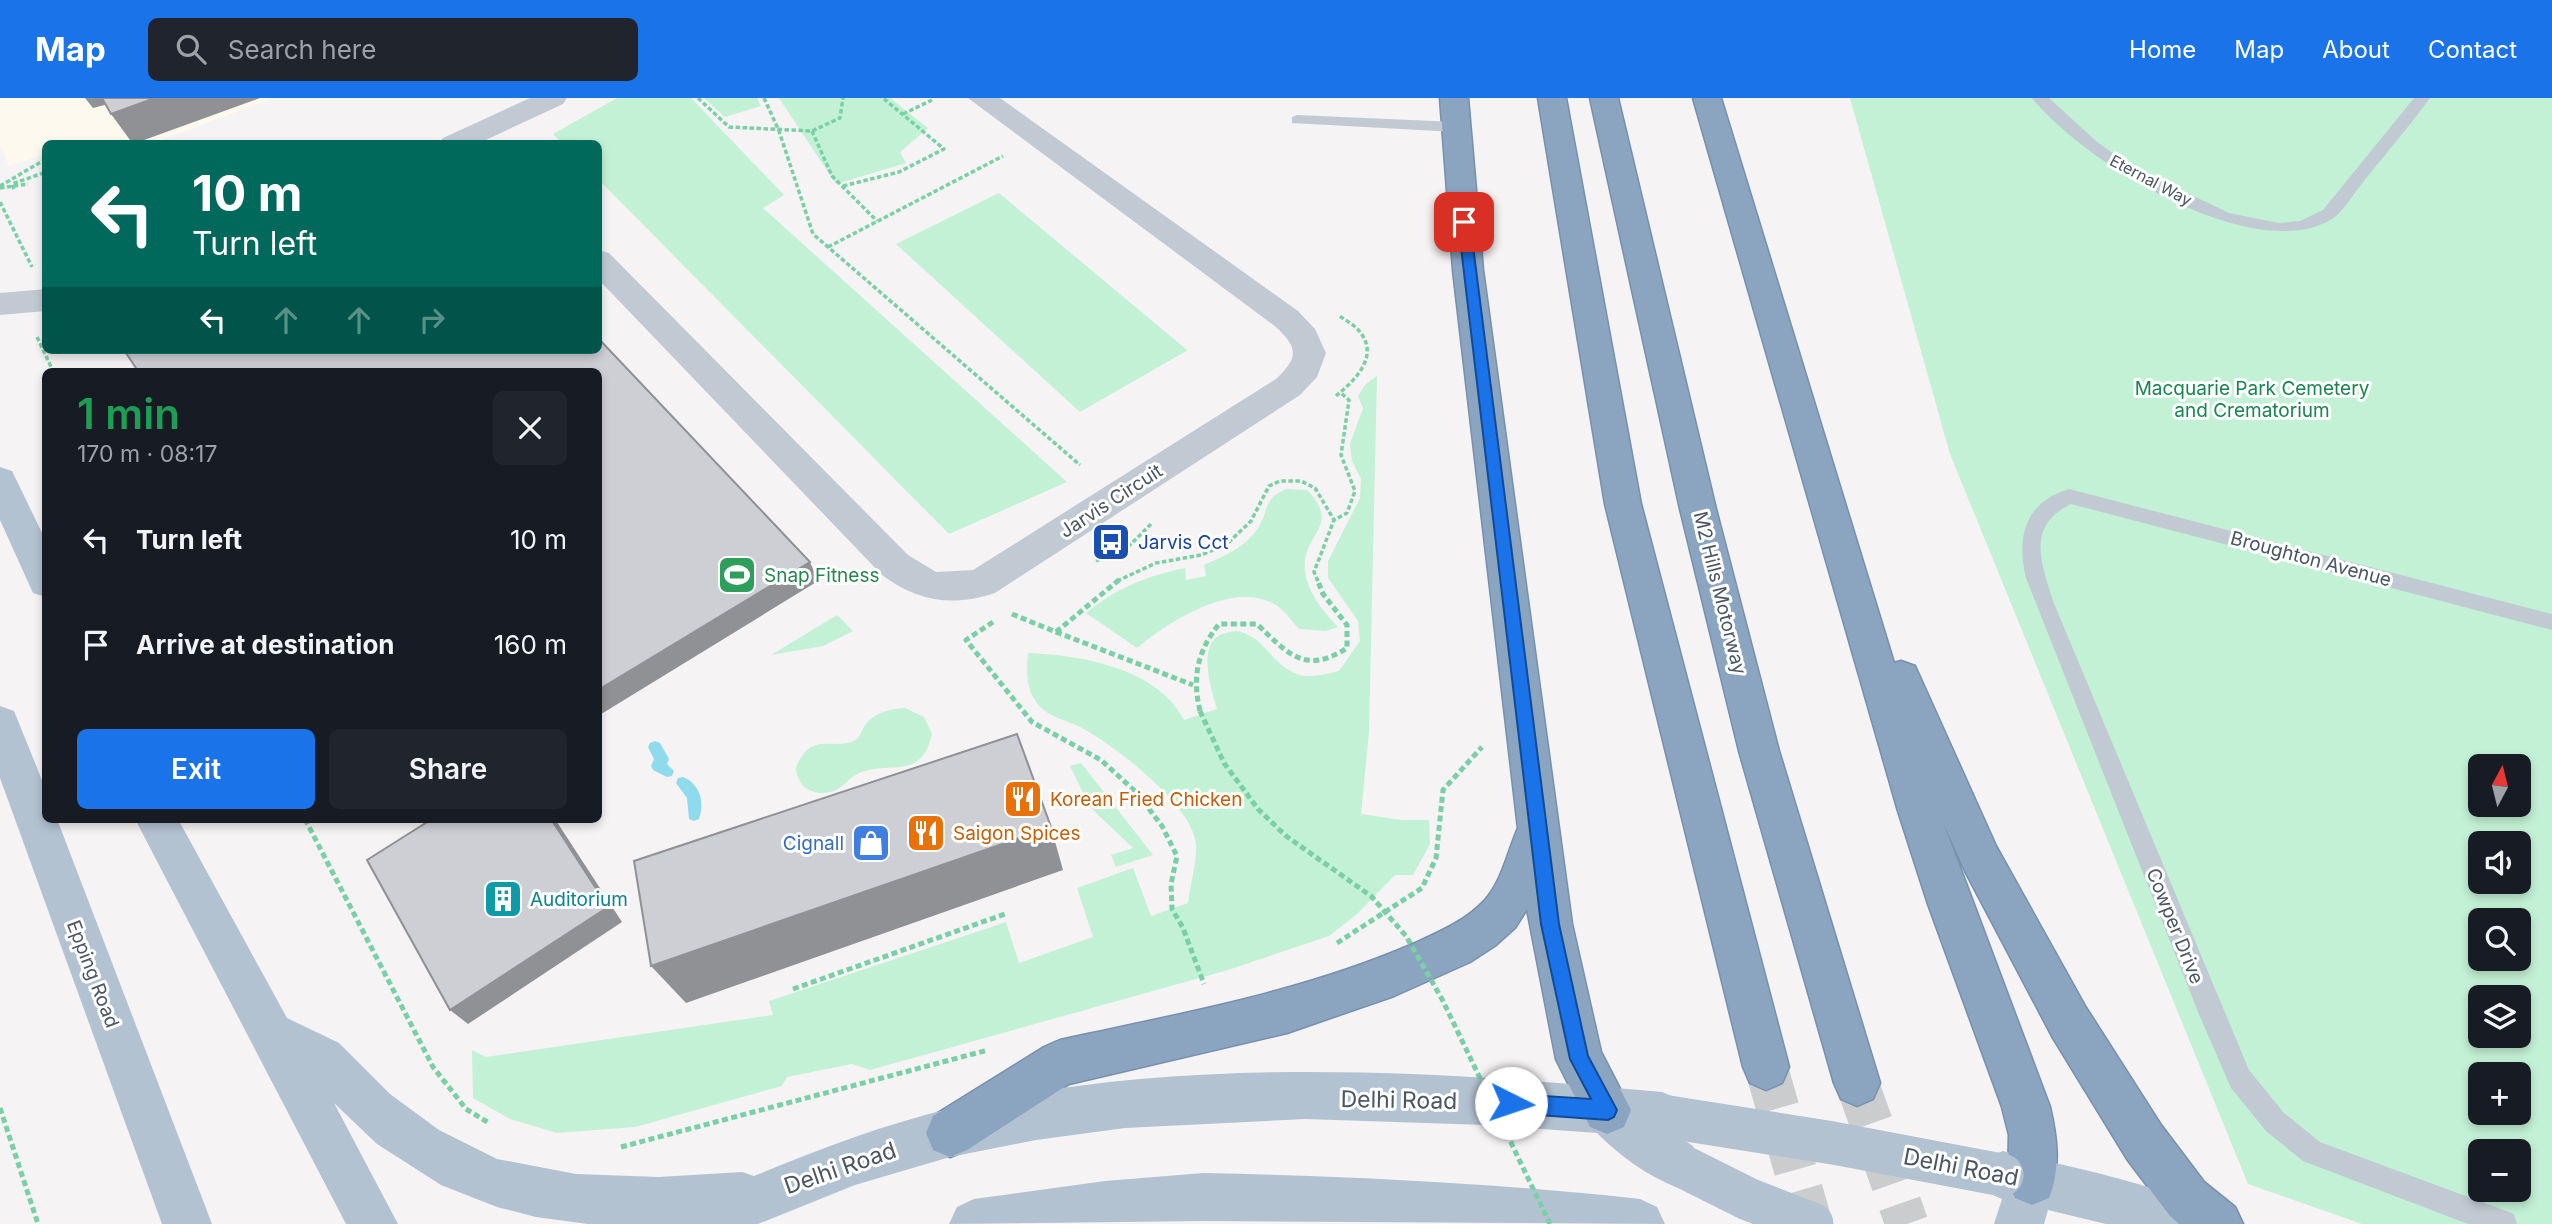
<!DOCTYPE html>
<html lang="en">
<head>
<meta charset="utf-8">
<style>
	body { margin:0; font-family:Inter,sans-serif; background:#20242c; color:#f1f3f6; height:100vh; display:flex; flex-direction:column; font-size:26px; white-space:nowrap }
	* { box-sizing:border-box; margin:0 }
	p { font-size:23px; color:#9ea1a6 }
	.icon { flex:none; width:38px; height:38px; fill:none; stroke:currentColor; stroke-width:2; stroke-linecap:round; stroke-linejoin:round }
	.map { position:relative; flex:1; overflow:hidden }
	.details { position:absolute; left:42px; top:270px; width:560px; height:455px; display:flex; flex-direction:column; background:#171b24; border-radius:10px; box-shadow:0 4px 10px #0003 }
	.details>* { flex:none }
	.hud { position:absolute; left:42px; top:42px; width:560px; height:214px; border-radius:10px; box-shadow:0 4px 10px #0003; background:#00695c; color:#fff; overflow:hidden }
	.needle { width:46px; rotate:7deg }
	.controls { position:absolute; left:2468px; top:656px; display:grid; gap:14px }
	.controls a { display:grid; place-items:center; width:63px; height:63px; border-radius:10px; background:#171b24; box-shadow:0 4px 10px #0003; font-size:35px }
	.pin { position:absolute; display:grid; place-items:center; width:60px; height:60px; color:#fff; margin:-30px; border-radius:14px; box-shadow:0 4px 10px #0006 }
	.me { position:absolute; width:77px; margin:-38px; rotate:94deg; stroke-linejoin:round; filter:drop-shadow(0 0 5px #0008) }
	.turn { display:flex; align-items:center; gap:24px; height:147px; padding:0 35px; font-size:32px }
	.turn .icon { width:91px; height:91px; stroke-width:2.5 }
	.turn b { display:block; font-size:49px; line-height:60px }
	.lanes { display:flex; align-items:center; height:66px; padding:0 35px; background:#0003; justify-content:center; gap:35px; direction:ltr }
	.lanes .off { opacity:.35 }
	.round { display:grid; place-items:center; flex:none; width:74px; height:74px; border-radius:10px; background:#20242c }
	.summary { display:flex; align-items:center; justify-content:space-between; height:119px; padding:0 35px }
	h1 { font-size:42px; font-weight:600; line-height:52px; color:#1e9e55 }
	.primary-button { display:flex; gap:14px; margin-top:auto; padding:14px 35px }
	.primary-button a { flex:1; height:80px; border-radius:10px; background:#1a73e8; color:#fff; font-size:28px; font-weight:600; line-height:80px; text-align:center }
	.primary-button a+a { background:#20242c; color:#f1f3f6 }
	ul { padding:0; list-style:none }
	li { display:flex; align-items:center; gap:21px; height:105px; padding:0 35px }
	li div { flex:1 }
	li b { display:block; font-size:26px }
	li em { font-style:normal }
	header { display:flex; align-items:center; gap:42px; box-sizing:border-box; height:98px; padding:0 35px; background:#1a73e8; color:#fff }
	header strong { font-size:33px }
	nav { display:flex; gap:38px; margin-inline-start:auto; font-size:24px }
	.search { width:490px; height:63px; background:#20242c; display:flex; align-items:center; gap:18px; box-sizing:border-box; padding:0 24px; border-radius:10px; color:#9ea1a6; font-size:26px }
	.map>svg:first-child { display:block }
</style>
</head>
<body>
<header>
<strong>Map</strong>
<div class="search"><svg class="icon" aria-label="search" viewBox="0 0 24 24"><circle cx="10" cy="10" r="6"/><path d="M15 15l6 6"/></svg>Search here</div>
<nav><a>Home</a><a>Map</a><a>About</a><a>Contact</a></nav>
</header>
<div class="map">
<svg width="2552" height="1126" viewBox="0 0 2552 1126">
	<rect width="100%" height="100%" fill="#f5f3f3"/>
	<polygon fill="#fdf9ef" points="0,0 273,0 153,45 46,46 45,56 9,68 0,47"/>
	<g fill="#c3f1d5" fill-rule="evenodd">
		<polygon points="617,0 691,0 784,97 763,110 1067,384 949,436 599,82 598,46 562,45 553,36"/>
		<polygon points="704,0 757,0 761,8 725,19"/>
		<polygon points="779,0 890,0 928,30 900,54 906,65 836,86"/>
		<path d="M1850,0H2552V1126H2362L2248,1086L1950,356ZM2480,668H2518V707H2480ZM2480,746H2518V784H2480ZM2480,822H2518V861H2480ZM2480,900H2518V938H2480ZM2480,976H2518V1015H2480ZM2480,1054H2518V1092H2480Z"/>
		<polygon points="999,95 1187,252 1188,252 1080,314 896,146"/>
		<path d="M1377,278L1369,634L1361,716L1401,722H1429L1430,746L1413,777H1395L1356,817L1329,838L1228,872L870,972L852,966L787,979L782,988L635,1029L557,1035L510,1021L473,1000L472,952L486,959L773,917L769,903L1006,824L1019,865L1093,839L1077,790L1133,770L1151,818L1188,805C1190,787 1197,765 1196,747C1194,708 1116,649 1084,631C1064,620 1043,620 1032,597C1026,585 1027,568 1028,555C1080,557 1158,570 1184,622L1217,611C1211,590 1195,542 1226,535C1236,532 1242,533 1252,539C1267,547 1274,567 1297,576C1310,581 1326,576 1339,573L1360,543L1358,523L1328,480V463L1360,400L1361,381L1352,363L1350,346L1363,310L1358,298L1366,286Z"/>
		<path d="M1286,391L1307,392C1339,425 1309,434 1305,462C1302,488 1321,511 1338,529L1326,533L1299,531C1292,523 1285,513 1276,507C1234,481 1168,524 1137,550L1086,515C1117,490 1146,478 1185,470L1186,482L1206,478L1204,467C1224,458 1245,450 1258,430C1270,411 1262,402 1286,391Z"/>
		<polygon points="837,517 853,533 823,548 771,557"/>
		<path d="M905,610L924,619L932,636C921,685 887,661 857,676C849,680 844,688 836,692C817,700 797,691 796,670C811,630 836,655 857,641C861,638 862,631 865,627C875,614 890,611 905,610Z"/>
		<polygon points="1081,665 1153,757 1116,769 1111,757 1133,750 1090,709 1070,668"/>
	</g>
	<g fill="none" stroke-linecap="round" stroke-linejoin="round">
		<g fill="#90daee" fill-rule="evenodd">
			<polygon points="655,643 660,645 669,661 667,666 674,673 672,678 667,679 653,672 651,668 654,661 648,649 650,645"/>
			<path d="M683,679C700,686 705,704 699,721L694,723L689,721L687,700L676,685L678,680Z"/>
		</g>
		<g stroke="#caccce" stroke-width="43" stroke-dasharray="43 21" stroke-linecap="butt">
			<polyline points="1766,969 1811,1126"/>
			<polyline points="1857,985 1907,1126"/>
		</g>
		<defs>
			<g id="highway">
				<path d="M1440,0H1468L1483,172L1572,826L1601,954L1631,1012L1624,1029L1607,1036L1590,1029L1556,961L1527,811L1515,830L1496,847L1470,864L1394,898L1287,935L1069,986L967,1052L950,1059L933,1052L926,1035L933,1018L1044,949L1060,942C1179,916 1300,895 1413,846C1437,835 1466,823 1485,802C1503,781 1507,755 1518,730L1453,172Z"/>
				<polygon points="1538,0 1566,0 1641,406 1789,969 1782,985 1766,992 1750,985 1743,969 1605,406"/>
				<polygon points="1590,0 1618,0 1716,411 1779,653 1880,985 1873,1001 1857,1008 1841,1001 1834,985 1739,653 1680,411"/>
				<path d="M1693,0H1721L1894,565L1901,563L1915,568L1996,748L2085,908L2161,1027L2204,1084L2235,1109L2243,1126H2179L2170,1118L2127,1061L2053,940L1965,773L1943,724L2050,1009C2057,1039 2061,1071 2049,1100L2032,1107L2015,1100L2008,1083L2009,1037L2002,1009L1928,806L1898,713Z"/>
			</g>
		</defs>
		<use href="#highway" stroke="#7690ad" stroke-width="3"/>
		<g stroke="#7ad0a6" stroke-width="3.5" stroke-dasharray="4.5 2.5" stroke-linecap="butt">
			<polyline points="698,0 729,29 812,33 840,20 843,0"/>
			<polyline points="764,0 779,33 813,136 1080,367"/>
			<polyline points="903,16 932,2"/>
			<polyline points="812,33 832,78 877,123"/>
			<polyline points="0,88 46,61"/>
			<polyline points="843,88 899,74 944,51 883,0"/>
			<polyline points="0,90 28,86"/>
			<polyline points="0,104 32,169"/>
			<polyline points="828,149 1003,58"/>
			<polyline points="37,239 53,273"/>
			<path d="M1336,298C1354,283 1380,259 1360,234C1355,227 1345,222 1338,217"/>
			<polyline points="1096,463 1127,450 1151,426"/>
			<polyline points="1117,483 1156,465 1201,457 1227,446 1251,423 1269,388 1280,383 1301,383 1315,390 1334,422"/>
			<polyline points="1318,483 1314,474 1334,422 1347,415 1355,393 1341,357 1349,302 1341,295"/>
		</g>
		<g stroke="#7ad0a6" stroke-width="5" stroke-dasharray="6 3.5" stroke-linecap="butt">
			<polyline points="1012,516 1056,534 1120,481"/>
			<polyline points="993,524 966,542 1032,624 1101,662 1137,695 1162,728 1177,758 1171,786 1172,811 1183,830 1204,886"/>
			<polyline points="1056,534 1193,587"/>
			<path d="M1200,613C1192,579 1197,554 1219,526H1257C1288,556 1305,577 1347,550V527L1323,496L1317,481"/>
			<polyline points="305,721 433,969 466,1011 489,1025"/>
			<polyline points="1337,845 1422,790 1436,760 1443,692 1482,649"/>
			<polyline points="793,891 1005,816"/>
			<polyline points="0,1010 38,1126"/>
			<polyline points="621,1049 988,952"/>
		</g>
		<g fill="#c1cad2" fill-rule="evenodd">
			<path d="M2032,0H2049L2096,43L2129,67L2229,115L2279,125L2300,123L2323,112L2414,0H2430C2408,30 2383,59 2360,88C2352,98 2343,114 2332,121C2254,169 2082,63 2032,0Z"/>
			<polygon points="1297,17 1456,24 1464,29 1456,34 1292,25 1292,19"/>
			<path d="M2069,391L2552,516V532L2071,406C2026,428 2041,464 2053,503L2249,972L2284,1015L2320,1044L2514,1116L2517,1126H2468L2303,1063L2266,1033L2231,990L2198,914L2026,480C2016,439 2025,404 2069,391Z"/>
		</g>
		<g fill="#c1cad2" fill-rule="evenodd">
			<polygon points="530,0 567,0 563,6 477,46 439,46 443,40"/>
			<path d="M968,0H1000L1298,213L1315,231L1326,255L1317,279L1300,297L995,495C953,509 918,504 882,477L598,181V152L609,155L908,457L936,474L973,472L1276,281C1299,259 1298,250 1276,229Z"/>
			<polygon points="46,191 46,213 0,217 0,195"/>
		</g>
		<g fill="#b3c2d1" fill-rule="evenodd">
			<polygon points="0,369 12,373 46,443 46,499 33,495 0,422"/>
			<polygon points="0,608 14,613 46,692 46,721 57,721 212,1126 162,1126 0,680"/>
			<path d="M135,721H178L287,920L339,945L390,996L439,1032L497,1061L576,1076L659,1079L742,1074L754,1078C817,1052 882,1027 949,1011C1182,957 1426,972 1662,994L1679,1001L1686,1018L1679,1035L1675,1036L1693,1048L1700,1065L1693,1082L1676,1089C1646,1077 1620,1058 1597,1035L1486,1027L1305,1021L1125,1030L1036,1042L950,1059L855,1087L758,1126H588L536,1119L497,1109L441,1087L377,1046L334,1005L398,1126H346Z"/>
			<path d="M2003,1053C2070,1069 2140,1082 2204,1109L2212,1126H2106L2048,1112L2044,1126H1994L2002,1101L1986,1094L1979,1077L1986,1060Z"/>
			<path d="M1203,1075C1350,1078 1494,1085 1640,1101L1657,1109L1665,1126L1203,1123L949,1126L957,1109L974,1101L1105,1083Z"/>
		</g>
		<use href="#highway" fill="#8ba5c1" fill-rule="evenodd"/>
		<polyline stroke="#7ad0a6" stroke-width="3.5" stroke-dasharray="4.5 2.5" stroke-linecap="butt" points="14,91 12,86 46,74"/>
		<polyline stroke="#7ad0a6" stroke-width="5" stroke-dasharray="6 3.5" stroke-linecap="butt" points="1200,613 1224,665 1258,711 1286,738 1371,798 1406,838 1443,903 1550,1126"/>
		<g stroke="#b3c2d1" stroke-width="43">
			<polyline points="1662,1018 1833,1045 2002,1077"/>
			<polyline points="1676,1065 1748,1101 1812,1126"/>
		</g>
	</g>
	<g fill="#909195">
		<polygon points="85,0 108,0 112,5 93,10"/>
		<polygon points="155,0 260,0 133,46 111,16"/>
		<polygon points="810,464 818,483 598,618 598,592"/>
		<polygon points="551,721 555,721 622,824 468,926 450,912"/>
		<polygon points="1051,729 1063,772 686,905 651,868"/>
	</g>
	<g fill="#cdcfd5" stroke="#909195" stroke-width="2">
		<polygon points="102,0 155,0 111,16"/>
		<polygon points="598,240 810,464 598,592 598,273 138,273 124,252 598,252"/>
		<polygon points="1017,636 1051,729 651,868 634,763"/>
		<polygon points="432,721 551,721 608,809 450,912 367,762"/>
	</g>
	<polygon fill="#1a73e8" stroke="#114b97" stroke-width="2" points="1464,120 1470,124 1559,826 1588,958 1617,1012 1614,1019 1608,1022 1511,1015 1504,1012 1501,1005 1504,998 1511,996 1591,1001 1570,961 1541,826 1458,124"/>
	<defs>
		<symbol id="bus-square" viewBox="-11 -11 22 22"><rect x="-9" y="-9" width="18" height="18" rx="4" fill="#1a4fb4" stroke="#fff"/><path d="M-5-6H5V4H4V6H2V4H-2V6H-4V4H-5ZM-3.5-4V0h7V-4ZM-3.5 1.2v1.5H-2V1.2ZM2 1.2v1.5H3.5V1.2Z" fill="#fff"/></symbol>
		<symbol id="stadium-square" viewBox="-11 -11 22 22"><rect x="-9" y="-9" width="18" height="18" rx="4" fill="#2e9e5b" stroke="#fff"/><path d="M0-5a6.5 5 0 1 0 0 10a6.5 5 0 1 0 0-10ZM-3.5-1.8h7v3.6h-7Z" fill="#fff"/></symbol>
		<symbol id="restaurant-square" viewBox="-11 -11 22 22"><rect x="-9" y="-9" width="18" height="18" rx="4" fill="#e8710a" stroke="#fff"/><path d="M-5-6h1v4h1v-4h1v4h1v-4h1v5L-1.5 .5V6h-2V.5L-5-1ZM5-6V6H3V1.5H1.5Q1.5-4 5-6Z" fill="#fff"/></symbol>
		<symbol id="shop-square" viewBox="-11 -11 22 22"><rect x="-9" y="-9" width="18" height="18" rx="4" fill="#3f7fe0" stroke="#fff"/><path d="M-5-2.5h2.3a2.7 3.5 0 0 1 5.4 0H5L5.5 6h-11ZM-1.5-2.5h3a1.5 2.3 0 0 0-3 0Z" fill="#fff"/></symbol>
		<symbol id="building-square" viewBox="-11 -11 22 22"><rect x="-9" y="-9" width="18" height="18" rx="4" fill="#0f9aa8" stroke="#fff"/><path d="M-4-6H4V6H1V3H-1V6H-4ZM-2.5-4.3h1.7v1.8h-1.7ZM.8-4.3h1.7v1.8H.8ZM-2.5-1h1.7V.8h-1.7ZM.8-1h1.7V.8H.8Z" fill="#fff"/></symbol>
	</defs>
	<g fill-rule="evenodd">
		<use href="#bus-square" x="1089" y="422" width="44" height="44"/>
		<use href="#stadium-square" x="715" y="455" width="44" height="44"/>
		<use href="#restaurant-square" x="1001" y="679" width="44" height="44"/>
		<use href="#restaurant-square" x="904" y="713" width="44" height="44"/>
		<use href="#shop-square" x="849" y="723" width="44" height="44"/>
		<use href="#building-square" x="481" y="779" width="44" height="44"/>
	</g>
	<g text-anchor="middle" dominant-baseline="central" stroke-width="6" stroke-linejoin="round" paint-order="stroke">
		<g font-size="16" fill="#4a5661" stroke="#fff">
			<text transform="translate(2151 82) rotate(28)">Eternal Way</text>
		</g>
		<g font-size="19" fill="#17864f" stroke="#fff">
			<text x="2252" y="290">Macquarie Park Cemetery<tspan x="2252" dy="22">and Crematorium</tspan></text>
		</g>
		<g font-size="19" fill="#4a5661" stroke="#fff">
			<text transform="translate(1111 403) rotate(-33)">Jarvis Circuit</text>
			<text transform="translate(2311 461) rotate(15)">Broughton Avenue</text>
			<text transform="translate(1720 495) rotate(76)">M2 Hills Motorway</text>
			<text transform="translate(2175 828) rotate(68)">Cowper Drive</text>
			<text transform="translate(93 876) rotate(69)">Epping Road</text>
		</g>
		<g font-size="19" fill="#164399" stroke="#fff" text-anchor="start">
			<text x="1138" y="444">Jarvis Cct</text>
		</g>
		<g font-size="19" fill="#27864d" stroke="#fff" text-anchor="start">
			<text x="764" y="477">Snap Fitness</text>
		</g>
		<g font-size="19" fill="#c56008" stroke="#fff" text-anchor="start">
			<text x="1050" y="701">Korean Fried Chicken</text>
			<text x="953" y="735">Saigon Spices</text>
		</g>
		<g font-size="19" fill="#366cbe" stroke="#fff" text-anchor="end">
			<text x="844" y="745">Cignall</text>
		</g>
		<g font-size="19" fill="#0d838f" stroke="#fff" text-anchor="start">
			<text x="530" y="801">Auditorium</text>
		</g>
		<g font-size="23" fill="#4a5661" stroke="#fff">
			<text transform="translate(1399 1002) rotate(1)">Delhi Road</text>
			<text transform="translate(1961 1069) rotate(11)">Delhi Road</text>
			<text transform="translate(840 1070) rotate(-19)">Delhi Road</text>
		</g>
	</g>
</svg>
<div class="controls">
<a><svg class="needle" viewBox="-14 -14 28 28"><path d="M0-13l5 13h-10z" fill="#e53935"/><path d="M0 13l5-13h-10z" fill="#9ea1a6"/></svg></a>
<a><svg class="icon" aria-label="sound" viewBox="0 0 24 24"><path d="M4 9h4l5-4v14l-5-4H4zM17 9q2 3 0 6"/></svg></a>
<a><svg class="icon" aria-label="search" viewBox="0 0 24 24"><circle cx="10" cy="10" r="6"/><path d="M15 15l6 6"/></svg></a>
<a><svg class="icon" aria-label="layers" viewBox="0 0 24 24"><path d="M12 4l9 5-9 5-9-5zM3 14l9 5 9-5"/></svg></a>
<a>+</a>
<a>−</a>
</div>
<div class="pin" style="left:1464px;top:124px;background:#d93025"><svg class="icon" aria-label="arrive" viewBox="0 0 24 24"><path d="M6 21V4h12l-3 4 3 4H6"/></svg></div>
<svg class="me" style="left:1511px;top:1005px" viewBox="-20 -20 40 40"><circle r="19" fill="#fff"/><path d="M0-13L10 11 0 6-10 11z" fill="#1a73e8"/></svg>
<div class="hud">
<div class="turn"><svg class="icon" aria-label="left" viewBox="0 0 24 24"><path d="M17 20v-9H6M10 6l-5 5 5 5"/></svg><div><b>10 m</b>Turn left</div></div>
<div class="lanes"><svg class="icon" aria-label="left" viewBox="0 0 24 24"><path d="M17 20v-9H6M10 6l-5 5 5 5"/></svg><svg class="icon off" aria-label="ahead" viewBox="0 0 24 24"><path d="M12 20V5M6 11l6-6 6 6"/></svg><svg class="icon off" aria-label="ahead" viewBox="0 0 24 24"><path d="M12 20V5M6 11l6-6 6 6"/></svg><svg class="icon off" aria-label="right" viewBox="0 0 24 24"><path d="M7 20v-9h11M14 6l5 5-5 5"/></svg></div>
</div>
<section class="details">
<div class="summary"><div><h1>1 min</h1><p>170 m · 08:17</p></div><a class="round"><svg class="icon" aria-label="close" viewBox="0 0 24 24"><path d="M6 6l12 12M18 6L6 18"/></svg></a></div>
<ul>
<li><svg class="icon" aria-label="left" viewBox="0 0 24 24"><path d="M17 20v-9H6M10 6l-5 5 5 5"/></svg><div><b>Turn left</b></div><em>10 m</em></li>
<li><svg class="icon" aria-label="arrive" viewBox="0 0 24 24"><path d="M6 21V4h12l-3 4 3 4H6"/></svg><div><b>Arrive at destination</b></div><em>160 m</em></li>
</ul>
<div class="primary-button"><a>Exit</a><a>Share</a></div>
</section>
</div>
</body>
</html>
